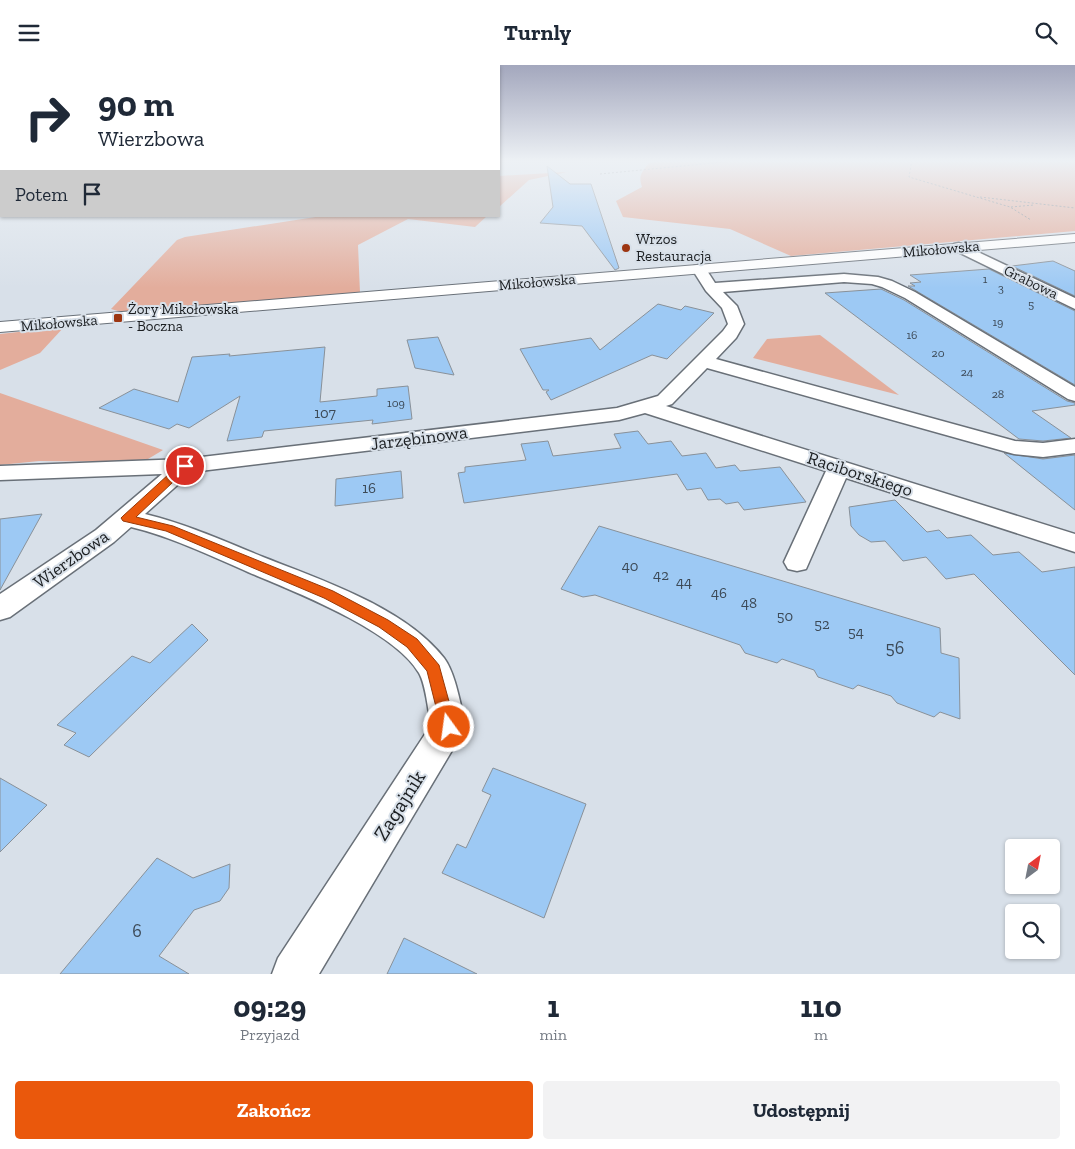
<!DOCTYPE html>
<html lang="pl">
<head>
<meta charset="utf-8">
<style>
	body { margin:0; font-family:"Zilla Slab",serif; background:#f2f2f3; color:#1f2937; height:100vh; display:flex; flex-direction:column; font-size:19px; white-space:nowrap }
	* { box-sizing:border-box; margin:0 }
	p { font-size:16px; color:#747a83 }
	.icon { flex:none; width:28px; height:28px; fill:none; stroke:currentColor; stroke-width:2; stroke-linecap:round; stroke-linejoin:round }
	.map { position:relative; height:909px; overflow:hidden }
	.details { display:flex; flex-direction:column; background:#fff; flex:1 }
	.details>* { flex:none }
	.hud { position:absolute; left:0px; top:0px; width:500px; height:152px; box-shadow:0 1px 4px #0004; background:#fff; color:#1f2937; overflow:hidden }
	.needle { width:32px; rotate:32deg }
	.tools { position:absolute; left:1005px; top:774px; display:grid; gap:10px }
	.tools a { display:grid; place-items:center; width:55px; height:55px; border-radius:5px; background:#fff; box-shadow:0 1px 4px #0004; font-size:25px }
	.pin { position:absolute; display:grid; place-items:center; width:42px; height:42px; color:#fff; margin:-21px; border:2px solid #fff; border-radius:50%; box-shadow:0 1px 5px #0007 }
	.me { position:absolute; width:55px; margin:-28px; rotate:346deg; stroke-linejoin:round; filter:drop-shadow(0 0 4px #0008) }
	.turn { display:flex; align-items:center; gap:18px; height:105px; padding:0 15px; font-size:22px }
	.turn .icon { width:65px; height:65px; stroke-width:2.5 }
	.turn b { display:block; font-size:35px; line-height:42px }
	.then { display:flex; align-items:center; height:48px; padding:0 15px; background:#0003; gap:10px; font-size:19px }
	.eta { display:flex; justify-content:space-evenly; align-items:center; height:85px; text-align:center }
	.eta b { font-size:30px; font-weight:700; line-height:35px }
	.primary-button { display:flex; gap:10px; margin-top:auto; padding:10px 15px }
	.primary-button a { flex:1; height:58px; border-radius:5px; background:#ea580c; color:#fff; font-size:20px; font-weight:700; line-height:58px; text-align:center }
	.primary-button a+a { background:#f2f2f3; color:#1f2937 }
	header { display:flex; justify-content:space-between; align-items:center; height:65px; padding:0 15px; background:#fff; font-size:22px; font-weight:700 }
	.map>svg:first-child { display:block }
</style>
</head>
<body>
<header><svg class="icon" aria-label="menu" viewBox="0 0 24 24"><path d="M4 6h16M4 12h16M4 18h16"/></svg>Turnly<svg class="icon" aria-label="search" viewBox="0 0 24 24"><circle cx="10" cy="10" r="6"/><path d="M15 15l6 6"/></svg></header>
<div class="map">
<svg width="1075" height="909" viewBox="0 0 1075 909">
	<rect width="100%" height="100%" fill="#d8e0e9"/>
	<g fill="#e3ad9c">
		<path d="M662,95H1075V166L791,191L730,164L623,152L616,136L642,122C638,110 642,107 649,98Z"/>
		<polygon points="567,107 529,115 499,142 499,111"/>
		<polygon points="322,151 487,151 475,162 408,154 358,180 360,228 125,248 111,244 177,175 185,172"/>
		<polygon points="64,262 40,288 0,305 0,269"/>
		<polygon points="820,270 899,330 753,293 767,274"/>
		<polygon points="0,328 163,385 143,397 39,396 0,400"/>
	</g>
	<g fill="#9dc9f4" stroke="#899199">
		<polygon points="547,101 570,119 591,119 619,203 615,205 582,161 540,158 553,142"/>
		<polygon points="1053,196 1075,206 1075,231 1012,201"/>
		<polygon points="989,204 1075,246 1075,320 908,221 915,221 910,218 921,217 910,210"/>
		<polygon points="881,224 904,235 1067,336 1075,338 1075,340 1032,346 1071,373 1043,376 1019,374 825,228"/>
		<polygon points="658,239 681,245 685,241 714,248 667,294 652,290 551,335 546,327 549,325 543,325 520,284 591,273 600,285"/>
		<polygon points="438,272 454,310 415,303 407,275"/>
		<polygon points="325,282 320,337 377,331 377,324 408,321 412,354 372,359 373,355 264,366 262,372 227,376 240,331 189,363 177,359 169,364 99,343 134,324 178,337 192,292 230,289 229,291"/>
		<polygon points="638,366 648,379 671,376 682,391 706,388 716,403 735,400 740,406 780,402 806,437 744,445 738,437 726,439 720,434 708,435 701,423 687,425 677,409 464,438 458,408 465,407 465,402 526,395 521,379 548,376 553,391 621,383 614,369"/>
		<polygon points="1004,388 1043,394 1075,390 1075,445"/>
		<polygon points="401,406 403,433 335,441 336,414"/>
		<polygon points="895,435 927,467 939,465 947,473 971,470 993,490 1019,487 1042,507 1075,502 1075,610 974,509 946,514 926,492 903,496 885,476 871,477 859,470 851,461 849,442"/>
		<polygon points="42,449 0,525 0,454"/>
		<polygon points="599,461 940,563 941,588 959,593 960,654 940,647 934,652 897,638 891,631 858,620 853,624 818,612 814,605 782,594 777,598 745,588 740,580 595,530 583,532 561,524"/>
		<polygon points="192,559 208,575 89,692 64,680 76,668 57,660 132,591 150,598"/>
		<polygon points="493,703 586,739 544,853 442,808 457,779 466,783 491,730 482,726"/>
		<polygon points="0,713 47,740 0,787"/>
		<polygon points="157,793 193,813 230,799 229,823 220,836 194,845 159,891 189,909 60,909"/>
		<polygon points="404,873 477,909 387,909"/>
	</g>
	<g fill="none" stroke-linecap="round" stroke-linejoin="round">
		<defs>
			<g id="street">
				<rect x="0" y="128" width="1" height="6"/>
				<polygon points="959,178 1075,233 1075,244 954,185 952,182 954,179"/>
				<path d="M699,200L704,201L715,218L844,209L878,212L892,216L915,227L1075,322V336L1068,334L905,233L882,222L872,219L844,217L723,227L737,241L744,259L736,273L716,294L1015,376L1043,378L1075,374V388L1043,392L1014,389L707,303L672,339L666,341L1075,469V487L846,413L806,504L797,506L788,504L784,497L826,406L645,348L619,355L192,407L145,449C186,459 224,476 263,492C322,515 405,543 444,593C456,609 461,643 466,662L319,909H272L278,893L431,660C428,646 426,620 419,608C394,565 293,526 248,507C209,490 172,472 131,462L114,477L10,552L0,555V529L96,465L162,409L0,415V401L185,394L617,343L658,331L723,266L728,259L722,243L706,226L692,204L694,201Z"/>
			</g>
			<polygon id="secondary" points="1075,169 1075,177 0,267 0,257"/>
		</defs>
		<use href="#street" stroke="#697078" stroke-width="3"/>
		<use href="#secondary" stroke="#697078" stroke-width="2"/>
		<g stroke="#7d8389" stroke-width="1" stroke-dasharray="2 2" stroke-linecap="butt">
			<polyline points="912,95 909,112 1010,142 1031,155"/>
			<polyline points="600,109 744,95"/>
			<polyline points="980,132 1075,143"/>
			<polyline points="1011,142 1034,140"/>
		</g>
		<use href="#street" fill="#fff" fill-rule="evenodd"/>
		<use href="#secondary" fill="#fff" fill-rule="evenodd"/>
	</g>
	<linearGradient id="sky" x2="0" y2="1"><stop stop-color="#a3a7bd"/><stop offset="0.43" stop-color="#edf1f5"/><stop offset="1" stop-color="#edf1f5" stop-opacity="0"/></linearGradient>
	<rect width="1075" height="223" fill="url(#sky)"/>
	<polygon fill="#ea580c" stroke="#983908" points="181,398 185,398 190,401 136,452 173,461 333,526 388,555 417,574 439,600 456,662 454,667 449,669 443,667 441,662 427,606 407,582 379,562 324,533 166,466 123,456 121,453 123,451"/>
	<g fill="#9d3612" stroke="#d8e0e9" stroke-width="2">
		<circle cx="626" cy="183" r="5"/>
		<rect x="113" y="248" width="10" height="10" rx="2.5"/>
	</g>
	<g text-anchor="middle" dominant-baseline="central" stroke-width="4" stroke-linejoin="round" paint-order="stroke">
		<g font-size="12" fill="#3c4956">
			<text x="985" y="214">1</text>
			<text x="1001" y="223">3</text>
			<text x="1031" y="239">5</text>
			<text x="998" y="257">19</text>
			<text x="912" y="270">16</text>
			<text x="938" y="288">20</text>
			<text x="967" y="307">24</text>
			<text x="998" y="329">28</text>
			<text x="396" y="338">109</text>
		</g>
		<g font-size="15" fill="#1b1e21" stroke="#d8e0e9" text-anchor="start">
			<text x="636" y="174">Wrzos<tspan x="636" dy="17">Restauracja</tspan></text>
			<text x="128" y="244">Żory Mikołowska<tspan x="128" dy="17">- Boczna</tspan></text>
		</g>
		<g font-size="15" fill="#1b1e21" stroke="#d8e0e9">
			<text transform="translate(941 184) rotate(-5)">Mikołowska</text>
			<text transform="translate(537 217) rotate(-5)">Mikołowska</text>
			<text transform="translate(1031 217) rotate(26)">Grabowa</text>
			<text transform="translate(59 258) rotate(-5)">Mikołowska</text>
		</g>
		<g font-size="15" fill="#3c4956">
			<text x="325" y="348">107</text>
			<text x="369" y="423">16</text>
			<text x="630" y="501">40</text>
			<text x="661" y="510">42</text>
			<text x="684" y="517">44</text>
			<text x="719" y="528">46</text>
			<text x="749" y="538">48</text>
			<text x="785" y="551">50</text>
			<text x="822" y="559">52</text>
			<text x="856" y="567">54</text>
		</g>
		<g font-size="18" fill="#1b1e21" stroke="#d8e0e9">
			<text transform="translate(419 373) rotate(-7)">Jarzębinowa</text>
			<text transform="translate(860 409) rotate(18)">Raciborskiego</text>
			<text transform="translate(71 494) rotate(-35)">Wierzbowa</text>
		</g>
		<g font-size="18" fill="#3c4956">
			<text x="895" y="583">56</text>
			<text x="137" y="866">6</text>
		</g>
		<g font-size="21" fill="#1b1e21" stroke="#d8e0e9">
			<text transform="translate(399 740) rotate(-58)">Zagajnik</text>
		</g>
	</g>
</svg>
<div class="tools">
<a><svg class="needle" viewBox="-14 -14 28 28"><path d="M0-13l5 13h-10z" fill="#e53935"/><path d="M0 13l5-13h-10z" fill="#747a83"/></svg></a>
<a><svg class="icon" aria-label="search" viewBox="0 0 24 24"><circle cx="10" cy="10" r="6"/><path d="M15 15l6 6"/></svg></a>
</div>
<div class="pin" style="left:185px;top:401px;background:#d93025"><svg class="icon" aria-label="arrive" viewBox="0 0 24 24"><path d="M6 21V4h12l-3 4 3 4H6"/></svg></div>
<svg class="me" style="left:449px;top:662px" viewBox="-20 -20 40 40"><circle r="17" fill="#ea580c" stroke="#fff" stroke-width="3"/><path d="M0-11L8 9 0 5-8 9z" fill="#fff"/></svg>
<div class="hud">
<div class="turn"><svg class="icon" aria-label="right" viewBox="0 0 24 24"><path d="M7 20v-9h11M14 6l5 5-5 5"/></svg><div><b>90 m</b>Wierzbowa</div></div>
<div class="then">Potem<svg class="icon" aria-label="arrive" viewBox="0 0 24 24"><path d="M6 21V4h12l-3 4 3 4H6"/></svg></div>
</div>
</div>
<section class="details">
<div class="eta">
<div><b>09:29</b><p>Przyjazd</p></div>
<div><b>1</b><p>min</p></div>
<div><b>110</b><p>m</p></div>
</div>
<div class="primary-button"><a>Zakończ</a><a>Udostępnij</a></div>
</section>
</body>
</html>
